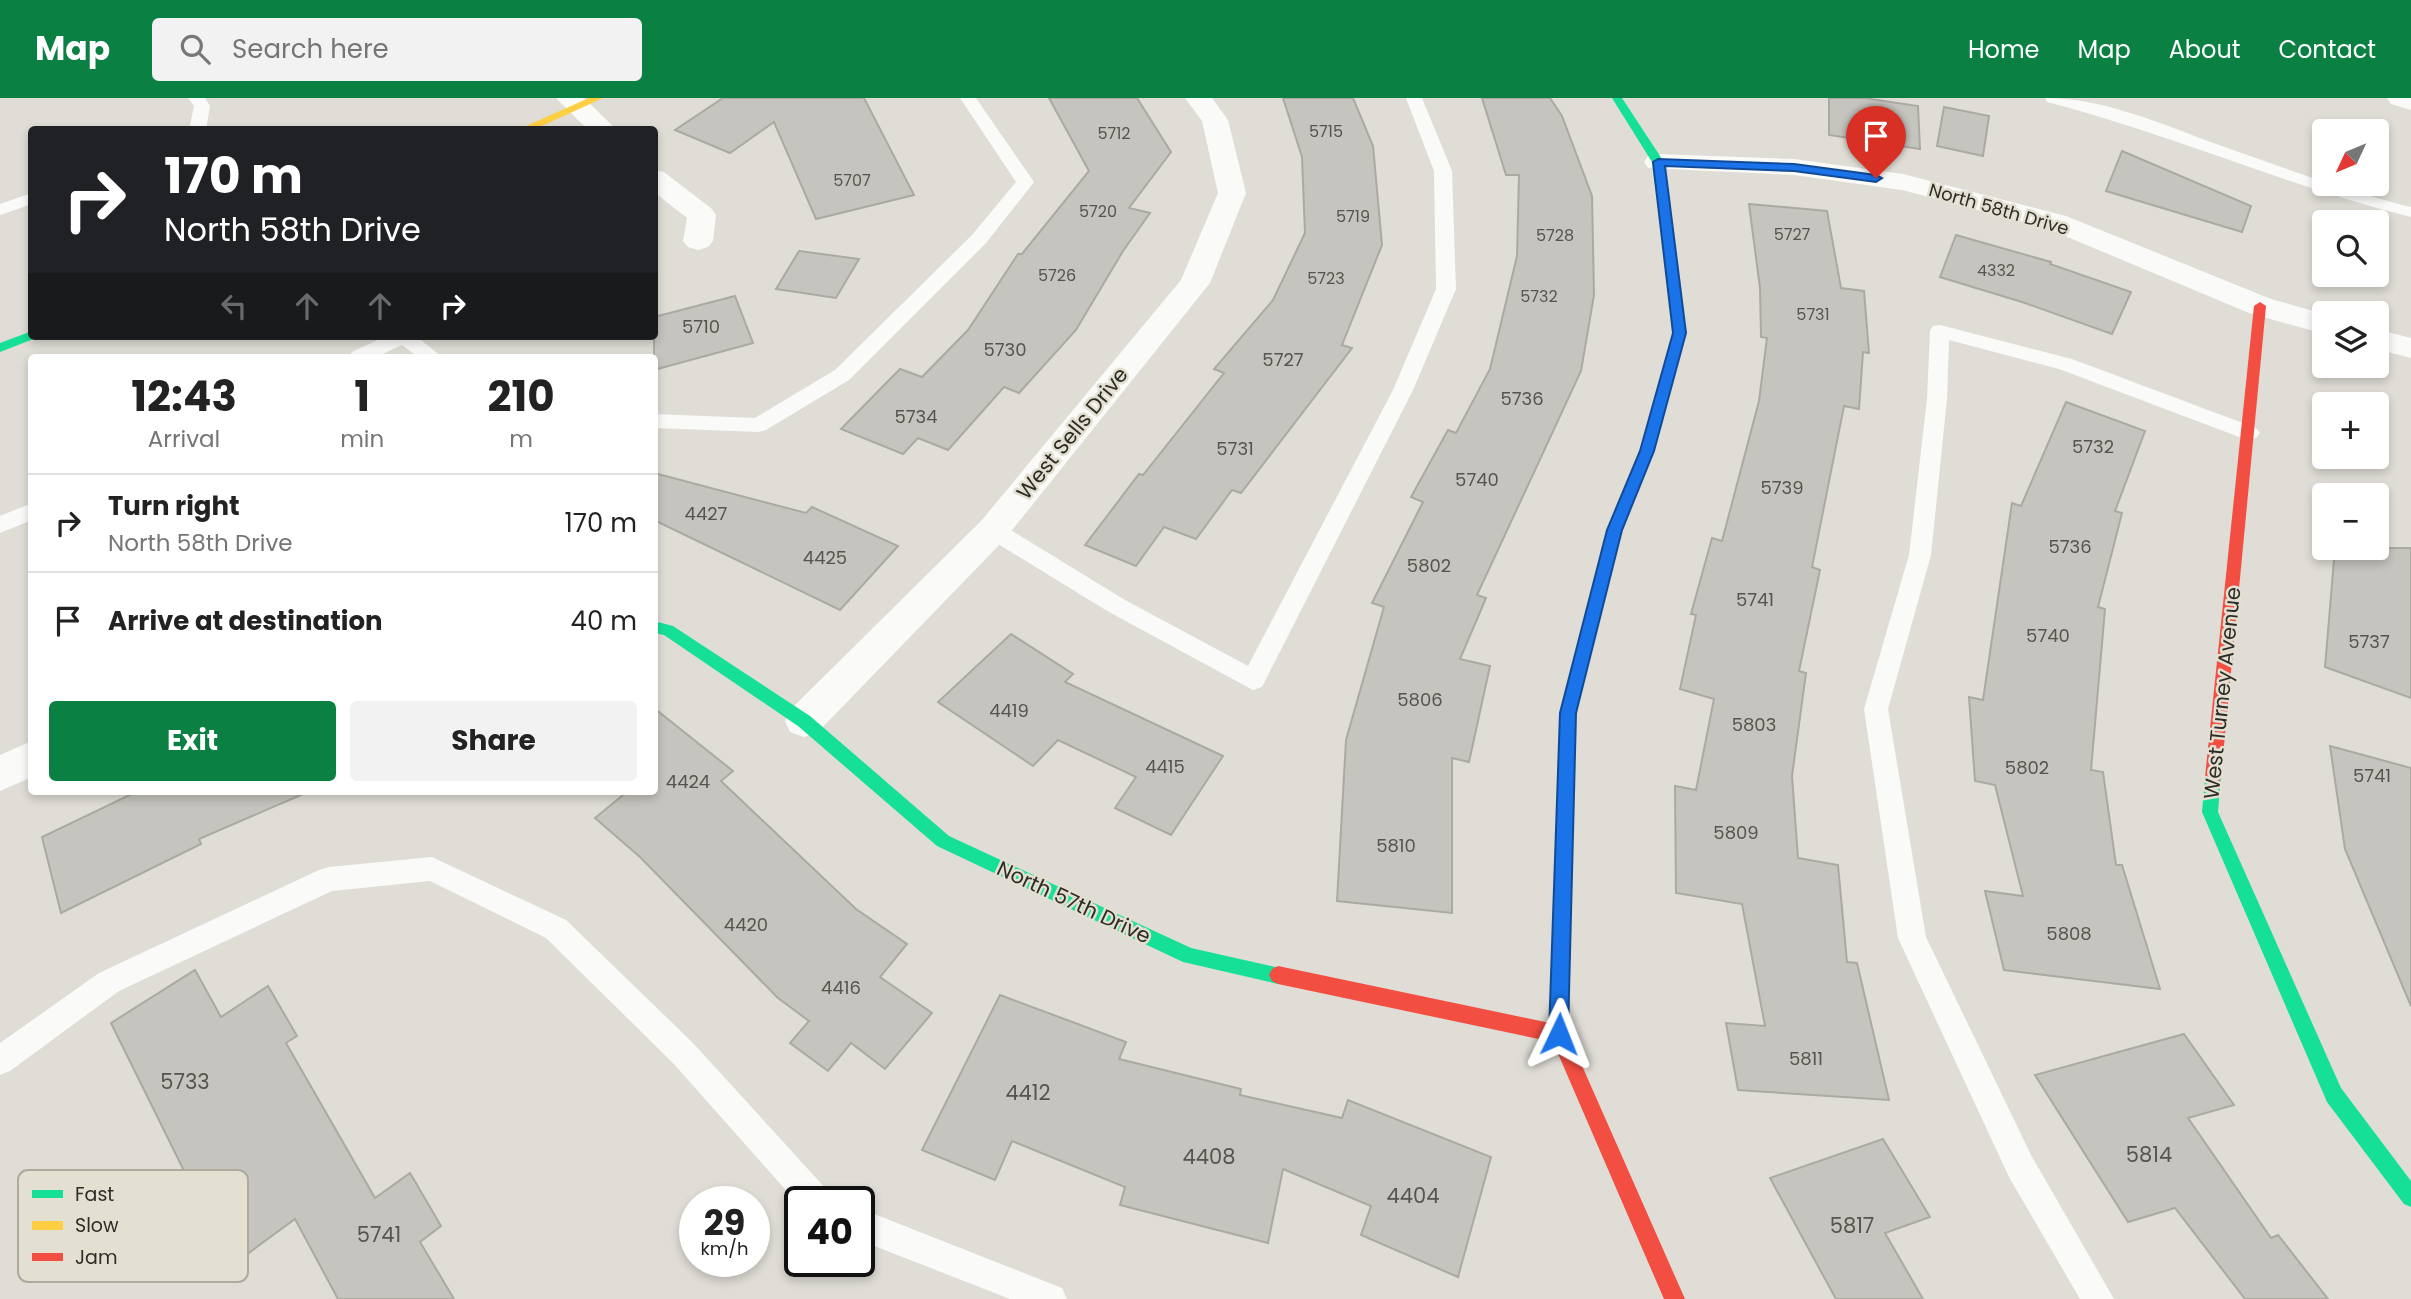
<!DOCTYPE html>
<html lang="en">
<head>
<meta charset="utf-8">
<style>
	body { margin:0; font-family:Poppins,sans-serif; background:#f2f2f2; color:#222; height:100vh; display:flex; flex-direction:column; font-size:26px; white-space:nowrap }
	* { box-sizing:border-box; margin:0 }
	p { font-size:23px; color:#767676 }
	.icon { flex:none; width:38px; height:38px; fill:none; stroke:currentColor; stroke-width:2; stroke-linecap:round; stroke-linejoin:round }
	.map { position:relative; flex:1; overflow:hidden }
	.side { position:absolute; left:28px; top:256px; width:630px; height:441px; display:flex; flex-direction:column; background:#fff; border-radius:7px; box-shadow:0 4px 10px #0003 }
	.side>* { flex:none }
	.hud { position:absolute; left:28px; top:28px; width:630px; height:214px; border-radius:7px; box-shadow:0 4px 10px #0003; background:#202124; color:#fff; overflow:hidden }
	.needle { width:46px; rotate:226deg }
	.fabs { position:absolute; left:2312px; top:21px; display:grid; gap:14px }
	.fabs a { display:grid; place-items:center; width:77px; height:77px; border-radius:7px; background:#fff; box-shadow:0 4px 10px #0003; font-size:35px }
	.speed { position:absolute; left:679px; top:1088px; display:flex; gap:14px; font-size:35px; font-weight:700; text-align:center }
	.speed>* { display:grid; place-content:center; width:91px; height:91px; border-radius:50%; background:#fff; box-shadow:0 4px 10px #0003; line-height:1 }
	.speed small { font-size:18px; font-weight:400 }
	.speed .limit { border:4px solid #111; border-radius:10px; background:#fff; color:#111 }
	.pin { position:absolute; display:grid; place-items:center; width:60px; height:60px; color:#fff; margin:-72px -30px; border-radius:50% 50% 50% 0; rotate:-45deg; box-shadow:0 0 7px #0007 }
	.pin .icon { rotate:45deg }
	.me { position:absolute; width:77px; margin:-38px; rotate:2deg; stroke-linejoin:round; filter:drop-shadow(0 0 5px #0008) }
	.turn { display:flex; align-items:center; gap:24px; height:147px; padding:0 21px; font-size:32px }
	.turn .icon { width:91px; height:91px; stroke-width:2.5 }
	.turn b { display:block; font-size:49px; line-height:60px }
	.lanes { display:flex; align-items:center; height:66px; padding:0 21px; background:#0003; justify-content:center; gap:35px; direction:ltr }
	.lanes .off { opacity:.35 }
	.eta { display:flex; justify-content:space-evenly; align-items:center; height:119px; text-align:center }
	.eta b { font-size:42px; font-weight:700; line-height:49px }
	.button { display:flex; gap:14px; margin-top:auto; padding:14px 21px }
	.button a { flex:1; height:80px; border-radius:7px; background:#0b8043; color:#fff; font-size:28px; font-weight:700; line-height:80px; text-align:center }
	.button a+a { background:#f2f2f2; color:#222 }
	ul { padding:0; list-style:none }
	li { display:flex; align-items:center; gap:21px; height:98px; padding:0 21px; border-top:2px solid #e0e0e0 }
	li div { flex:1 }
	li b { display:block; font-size:26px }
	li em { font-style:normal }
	header { display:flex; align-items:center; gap:42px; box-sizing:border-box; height:98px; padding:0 35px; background:#0b8043; color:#fff }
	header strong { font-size:33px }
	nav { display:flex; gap:38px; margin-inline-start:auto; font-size:24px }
	.search { width:490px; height:63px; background:#f2f2f2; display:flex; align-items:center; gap:18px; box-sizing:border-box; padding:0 24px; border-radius:7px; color:#767676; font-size:26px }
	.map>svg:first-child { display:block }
</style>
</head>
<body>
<header>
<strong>Map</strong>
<div class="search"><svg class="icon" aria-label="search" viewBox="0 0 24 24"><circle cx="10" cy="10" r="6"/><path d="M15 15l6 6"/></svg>Search here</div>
<nav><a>Home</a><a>Map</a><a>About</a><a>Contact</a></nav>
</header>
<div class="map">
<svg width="2411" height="1201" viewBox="0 0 2411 1201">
	<rect width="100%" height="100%" fill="#dfddd5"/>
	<g fill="#c6c4be" stroke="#aaa9a2" stroke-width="2">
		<polygon points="723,0 864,0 914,97 816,121 774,24 730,55 675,32"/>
		<polygon points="1049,0 1137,0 1171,54 1129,110 1150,115 1123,153 1076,232 1019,295 1004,289 948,352 918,340 903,356 841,331 900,271 922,279 968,232 1018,156 1022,156 1089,73"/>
		<polygon points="1283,0 1353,0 1373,48 1382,147 1342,247 1352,250 1241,395 1232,392 1196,441 1164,429 1136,468 1085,447 1139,376 1143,377 1224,275 1214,271 1273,202 1305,135 1302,59"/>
		<polygon points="1482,0 1550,0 1562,18 1592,98 1594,197 1581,273 1477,497 1486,500 1460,561 1490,568 1469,664 1452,660 1452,815 1337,803 1346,642 1384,509 1372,505 1423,404 1411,399 1448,332 1456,335 1490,271 1517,158 1519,77 1506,77"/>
		<polygon points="1829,0 1864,0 1918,8 1920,51 1829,37"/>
		<polygon points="1944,9 1989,18 1983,58 1937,48"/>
		<polygon points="2122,53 2251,108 2242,134 2106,93"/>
		<polygon points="1749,106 1827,113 1841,190 1864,193 1869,255 1863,254 1859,311 1844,308 1812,469 1820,472 1799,573 1806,575 1792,678 1798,760 1838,767 1847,864 1857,865 1889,1002 1738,992 1726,925 1765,928 1742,806 1676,795 1675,688 1696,692 1714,601 1680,591 1696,517 1691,516 1712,440 1722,443 1759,303 1767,240 1761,239 1760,190"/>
		<polygon points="1956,137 2051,164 2050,166 2131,194 2112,236 2022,204 1940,179"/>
		<polygon points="799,153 859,161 836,200 776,191"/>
		<polygon points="735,198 753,245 654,272 654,219"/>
		<polygon points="2066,304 2145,333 2115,413 2122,415 2098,509 2105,511 2091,672 2103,674 2116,767 2122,767 2160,891 2004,872 1985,793 2023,798 1995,687 1975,683 1969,599 1983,602 2012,405 2021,408"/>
		<polygon points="654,375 806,415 812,409 898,448 840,512 654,422"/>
		<polygon points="2335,450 2411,450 2411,600 2325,569"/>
		<polygon points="1011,536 1073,576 1065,584 1223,658 1171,737 1115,710 1136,679 1058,642 1033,668 938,604"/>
		<polygon points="654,610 733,673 721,683 856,811 907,846 880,879 932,915 885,971 851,945 828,973 790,945 809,923 778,900 640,759 595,720 628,693 654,693"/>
		<polygon points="2330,648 2411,670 2411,908 2345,751"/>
		<polygon points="138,693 310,693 199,741 201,746 61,815 42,739"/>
		<polygon points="195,872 221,919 268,888 297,938 286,945 375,1100 410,1075 441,1128 420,1144 454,1201 338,1201 295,1121 231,1168 111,925"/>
		<polygon points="1000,897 1126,944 1119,961 1241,991 1240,997 1342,1020 1348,1002 1491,1059 1458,1179 1361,1137 1371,1108 1283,1071 1268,1145 1120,1107 1125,1089 1012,1043 995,1082 922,1052"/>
		<polygon points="2184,936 2234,1007 2188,1020 2271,1140 2278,1137 2328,1201 2245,1201 2175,1110 2128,1124 2035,977"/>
		<polygon points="1883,1041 1930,1119 1885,1135 1923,1201 1836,1201 1770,1080"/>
	</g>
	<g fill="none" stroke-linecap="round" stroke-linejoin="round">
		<g fill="#fafaf9" fill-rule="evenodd">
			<polygon points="188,0 205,0 210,8 206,32 189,32 194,8"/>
			<polygon points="960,0 976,0 1034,84 986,145 849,282 766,332 759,334 654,330 654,316 755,320 835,272 972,137 1016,84"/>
			<polygon points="1406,0 1422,0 1452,73 1456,191 1413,292 1262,589 1253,592 1109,514 985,438 982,432 985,426 993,424 1001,426 1125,502 1248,568 1393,292 1436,191 1434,73"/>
			<path d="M2045,0C2104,0 2164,27 2219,47C2284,70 2344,92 2411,109V119C2287,88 2171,36 2047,4Z"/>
			<polygon points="32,95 32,106 0,117 0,106"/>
			<polygon points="1940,227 2072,261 2256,330 2260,335 2256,340 2249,342 2242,340 2059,271 1949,242 1947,301 1931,457 1888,611 1926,839 2031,1057 2114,1201 2080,1201 2009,1079 1898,840 1864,611 1909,457 1927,301 1930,233 1933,228"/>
			<polygon points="386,238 416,238 442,259 418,259 402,247 376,259 349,259 352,254"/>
			<polygon points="32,405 32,422 0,435 0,418"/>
			<polygon points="432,759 566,822 693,945 828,1093 832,1104 800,1104 800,1108 673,965 546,840 430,783 332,793 119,893 10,973 0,977 0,945 99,875 319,772 329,769"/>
			<polygon points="859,1110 1062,1190 1067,1201 1010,1201 859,1142"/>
		</g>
		<g fill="#fafaf9" fill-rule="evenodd">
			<polygon points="556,0 584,0 617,32 588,32"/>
			<polygon points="1185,0 1212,0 1228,22 1246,95 1210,185 1005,441 818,634 804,639 790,634 785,623 790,612 981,423 1181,182 1218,95 1202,23"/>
			<polygon points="2387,0 2411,0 2411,12 2391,6"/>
			<polygon points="1658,56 1794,61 1903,76 2066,118 2271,201 2324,216 2324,236 2249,215 2046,130 1902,92 1794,77 1648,70 1644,64 1648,58"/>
			<polygon points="654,72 664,74 712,111 716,117 713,143 708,149 698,152 688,149 683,143 687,120 654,94"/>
			<polygon points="2376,231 2411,240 2411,260 2376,251"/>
			<polygon points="32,643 32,679 0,693 0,657"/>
		</g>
		<g fill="#16e098" fill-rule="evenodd">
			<polygon points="1612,0 1622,0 1664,64 1686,235 1657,343 1650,348 1643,343 1674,235 1652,64"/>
			<polygon points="32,233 32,238 38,238 36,240 0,254 0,245"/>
			<polygon points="654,523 673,528 810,618 949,738 1191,850 1284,871 1287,877 1284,883 1278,886 1183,864 937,748 798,628 664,537 654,535"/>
			<polygon points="2213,672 2219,674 2221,679 2218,714 2341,990 2411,1083 2411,1109 2404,1106 2327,1004 2202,714 2205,679 2207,674"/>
		</g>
		<g fill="#ffcf43" fill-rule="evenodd">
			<polygon points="589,0 603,0 533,32 517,32"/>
			<polygon points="1650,338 1657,343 1622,432 1576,615 1574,681 1572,686 1566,688 1560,686 1558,681 1560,615 1608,432 1643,343"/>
		</g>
		<g fill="#f24e42" fill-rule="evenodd">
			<polygon points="2260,204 2266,208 2221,679 2219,684 2213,686 2207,684 2205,679 2254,208"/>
			<polygon points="1566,674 1572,676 1574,681 1568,936 1685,1201 1664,1201 1553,944 1278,886 1272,883 1269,877 1272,871 1278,868 1550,925 1558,681 1560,676"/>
		</g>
	</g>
	<polygon fill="#1a73e8" stroke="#114b97" stroke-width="2" points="1658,61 1794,66 1876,77 1882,80 1876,84 1794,73 1665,68 1686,235 1654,353 1622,432 1576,615 1568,936 1565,943 1559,946 1552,943 1549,936 1560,615 1607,432 1640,353 1673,235 1653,64"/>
	<g text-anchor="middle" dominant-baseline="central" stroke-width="5" stroke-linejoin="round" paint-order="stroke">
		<g font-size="16" fill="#56544e">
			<text x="1326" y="33">5715</text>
			<text x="1114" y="35">5712</text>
			<text x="852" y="82">5707</text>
			<text x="1098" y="113">5720</text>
			<text x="1353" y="118">5719</text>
			<text x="1792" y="136">5727</text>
			<text x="1555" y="137">5728</text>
			<text x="1996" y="172">4332</text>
			<text x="1057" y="177">5726</text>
			<text x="1326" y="180">5723</text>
			<text x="1539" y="198">5732</text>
			<text x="1813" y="216">5731</text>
		</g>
		<g font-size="18" fill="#2e2c27" stroke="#e3e0d1">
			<text transform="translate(1999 111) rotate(16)">North 58th Drive</text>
		</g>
		<g font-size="18" fill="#56544e">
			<text x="701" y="228">5710</text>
			<text x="1005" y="251">5730</text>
			<text x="1283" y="261">5727</text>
			<text x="1522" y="300">5736</text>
			<text x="916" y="318">5734</text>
			<text x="2093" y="348">5732</text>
			<text x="1235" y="350">5731</text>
			<text x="1477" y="381">5740</text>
			<text x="1782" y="389">5739</text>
			<text x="706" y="415">4427</text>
			<text x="2070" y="448">5736</text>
			<text x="825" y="459">4425</text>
			<text x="1429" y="467">5802</text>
			<text x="1755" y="501">5741</text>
			<text x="2048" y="537">5740</text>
			<text x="2369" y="543">5737</text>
			<text x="1420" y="601">5806</text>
			<text x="1009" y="612">4419</text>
			<text x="1754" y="626">5803</text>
			<text x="1165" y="668">4415</text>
			<text x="2027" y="669">5802</text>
			<text x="2372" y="677">5741</text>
			<text x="688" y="683">4424</text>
			<text x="1736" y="734">5809</text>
			<text x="1396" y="747">5810</text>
			<text x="746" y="826">4420</text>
			<text x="2069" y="835">5808</text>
			<text x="841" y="889">4416</text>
			<text x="1806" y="960">5811</text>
		</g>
		<g font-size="21" fill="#2e2c27" stroke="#e3e0d1">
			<text transform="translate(1072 335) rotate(-51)">West Sells Drive</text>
			<text transform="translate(2222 595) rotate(-84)">West Turney Avenue</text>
			<text transform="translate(1074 804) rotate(25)">North 57th Drive</text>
		</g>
		<g font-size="21" fill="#56544e">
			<text x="185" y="983">5733</text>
			<text x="1028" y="994">4412</text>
			<text x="2149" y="1056">5814</text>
			<text x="1209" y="1058">4408</text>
			<text x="1413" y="1097">4404</text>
			<text x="1852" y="1127">5817</text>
			<text x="379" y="1136">5741</text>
		</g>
	</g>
	<rect x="18" y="1072" width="230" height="112" rx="10" fill="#e3e0d1" stroke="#adaa9e" stroke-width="2"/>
	<rect x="32" y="1092" width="31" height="8" fill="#16e098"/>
	<rect x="32" y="1123" width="31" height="9" fill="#ffcf43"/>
	<rect x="32" y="1155" width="31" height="8" fill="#f24e42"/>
	<g font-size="19" fill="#2e2c27">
		<text x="75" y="1103">Fast</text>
		<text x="75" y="1134">Slow</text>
		<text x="75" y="1166">Jam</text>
	</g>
</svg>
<div class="fabs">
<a><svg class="needle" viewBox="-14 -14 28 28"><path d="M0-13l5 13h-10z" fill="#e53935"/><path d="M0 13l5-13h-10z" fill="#767676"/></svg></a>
<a><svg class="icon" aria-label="search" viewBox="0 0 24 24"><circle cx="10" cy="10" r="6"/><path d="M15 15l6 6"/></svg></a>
<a><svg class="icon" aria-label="layers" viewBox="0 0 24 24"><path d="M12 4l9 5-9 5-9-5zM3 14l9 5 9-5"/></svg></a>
<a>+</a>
<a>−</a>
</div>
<div class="speed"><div>29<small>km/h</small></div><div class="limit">40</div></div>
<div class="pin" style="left:1876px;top:80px;background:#d93025"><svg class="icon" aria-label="arrive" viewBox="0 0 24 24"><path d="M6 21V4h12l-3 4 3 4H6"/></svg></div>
<svg class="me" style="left:1559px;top:936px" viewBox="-20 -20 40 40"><path d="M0-17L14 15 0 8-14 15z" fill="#1a73e8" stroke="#fff" stroke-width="4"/></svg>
<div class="hud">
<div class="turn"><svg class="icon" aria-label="right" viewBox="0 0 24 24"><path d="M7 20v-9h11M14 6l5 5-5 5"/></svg><div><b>170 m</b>North 58th Drive</div></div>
<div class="lanes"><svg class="icon off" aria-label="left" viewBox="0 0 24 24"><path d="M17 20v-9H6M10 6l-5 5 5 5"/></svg><svg class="icon off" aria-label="ahead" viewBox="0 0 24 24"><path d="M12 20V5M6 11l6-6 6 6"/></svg><svg class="icon off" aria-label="ahead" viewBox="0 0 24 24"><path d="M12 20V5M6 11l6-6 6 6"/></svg><svg class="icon" aria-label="right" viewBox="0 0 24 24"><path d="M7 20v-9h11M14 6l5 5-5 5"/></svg></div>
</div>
<section class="side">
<div class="eta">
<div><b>12:43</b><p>Arrival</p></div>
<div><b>1</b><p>min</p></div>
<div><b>210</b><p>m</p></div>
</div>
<ul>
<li><svg class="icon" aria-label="right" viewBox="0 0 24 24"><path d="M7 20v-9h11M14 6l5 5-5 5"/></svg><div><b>Turn right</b><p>North 58th Drive</p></div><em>170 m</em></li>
<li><svg class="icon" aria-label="arrive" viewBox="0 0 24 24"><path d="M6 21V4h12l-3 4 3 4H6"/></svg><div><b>Arrive at destination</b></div><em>40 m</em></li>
</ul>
<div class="button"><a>Exit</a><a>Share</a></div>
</section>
</div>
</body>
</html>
